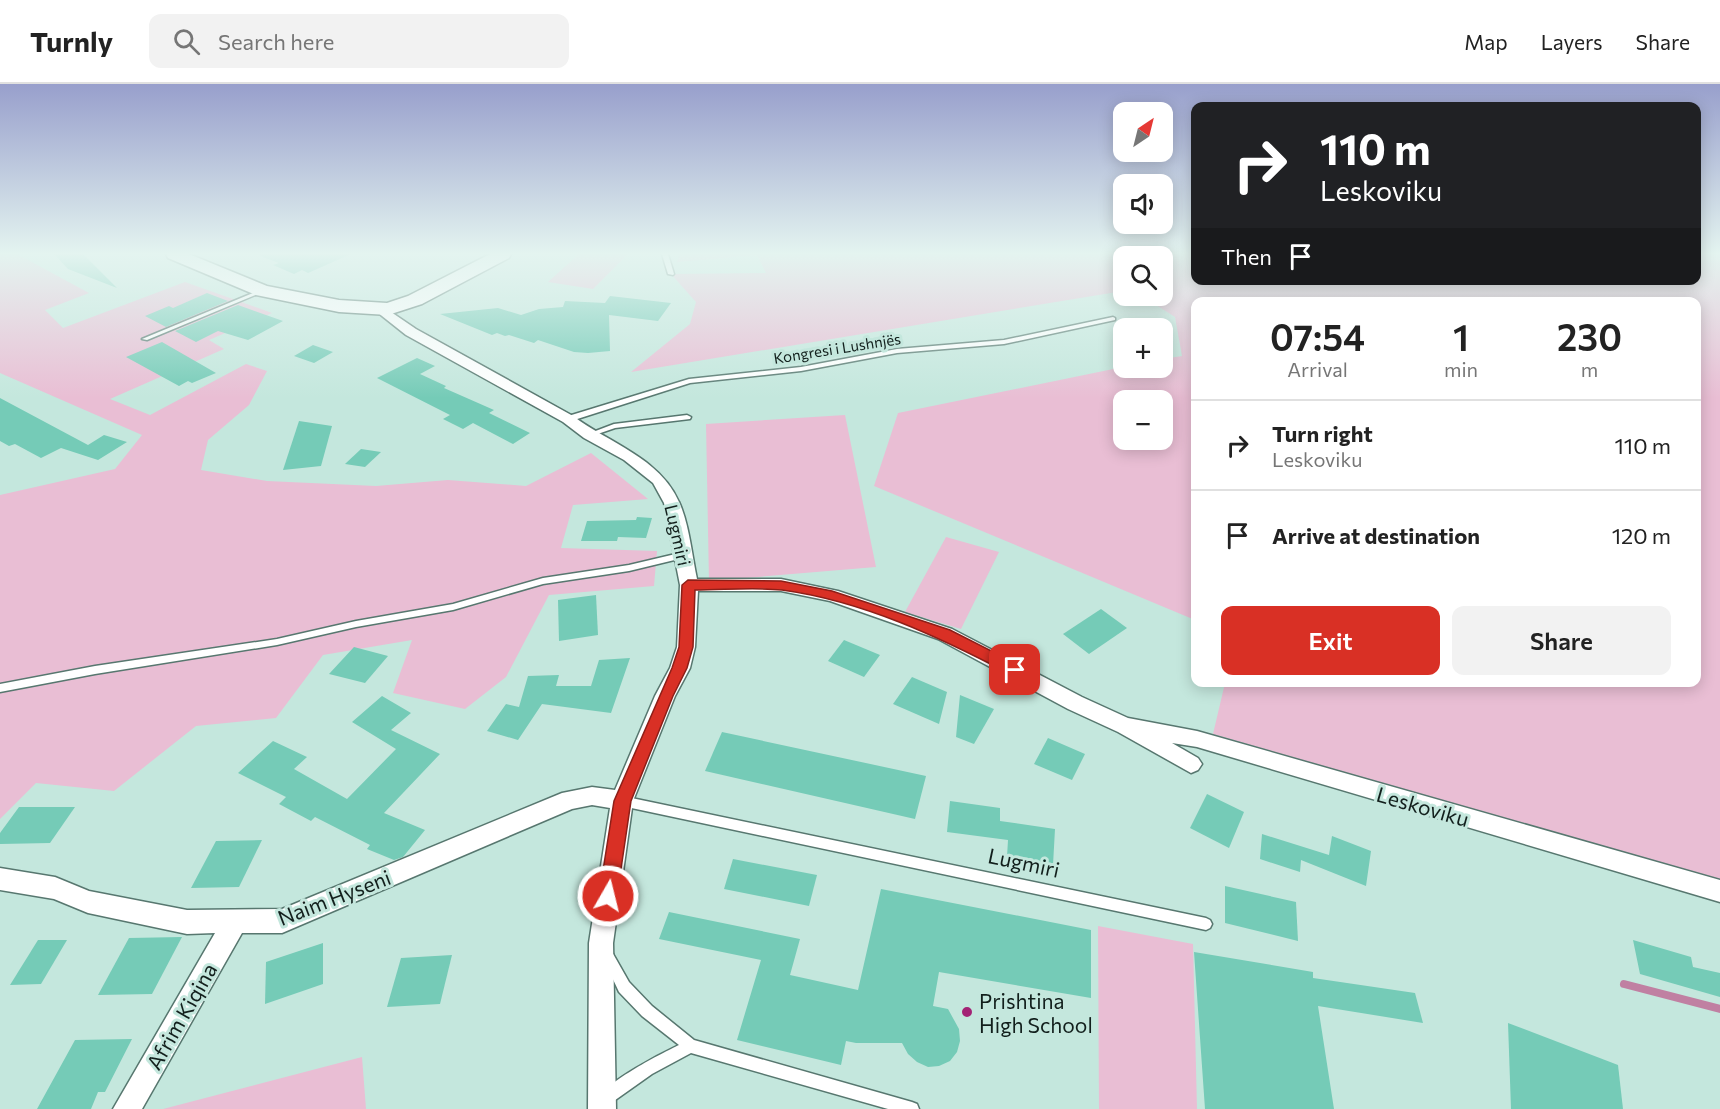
<!DOCTYPE html>
<html lang="en">
<head>
<meta charset="utf-8">
<style>
	body { margin:0; font-family:Commissioner,sans-serif; background:#f2f2f2; color:#222; height:100vh; display:flex; flex-direction:column; font-size:22px; white-space:nowrap }
	* { box-sizing:border-box; margin:0 }
	p { font-size:20px; color:#767676 }
	.icon { flex:none; width:33px; height:33px; fill:none; stroke:currentColor; stroke-width:2; stroke-linecap:round; stroke-linejoin:round }
	.map { position:relative; flex:1; overflow:hidden }
	.panel { position:absolute; left:1191px; top:213px; width:510px; height:390px; display:flex; flex-direction:column; background:#fff; border-radius:12px; box-shadow:0 3px 15px #0003 }
	.panel>* { flex:none }
	.top-card { position:absolute; left:1191px; top:18px; width:510px; height:183px; border-radius:12px; box-shadow:0 3px 15px #0003; background:#202124; color:#fff; overflow:hidden }
	.needle { width:39px; rotate:35deg }
	.buttons { position:absolute; left:1113px; top:18px; display:grid; gap:12px }
	.buttons a { display:grid; place-items:center; width:60px; height:60px; border-radius:12px; background:#fff; box-shadow:0 3px 15px #0003; font-size:30px }
	.pin { position:absolute; display:grid; place-items:center; width:51px; height:51px; color:#fff; margin:-26px; border-radius:12px; box-shadow:0 3px 9px #0006 }
	.me { position:absolute; width:66px; margin:-33px; rotate:8deg; stroke-linejoin:round; filter:drop-shadow(0 0 4px #0008) }
	.turn { display:flex; align-items:center; gap:21px; height:126px; padding:0 30px; font-size:27px }
	.turn .icon { width:78px; height:78px; stroke-width:2.5 }
	.turn b { display:block; font-size:42px; line-height:51px }
	.then { display:flex; align-items:center; height:57px; padding:0 30px; background:#0003; gap:12px; font-size:22px }
	.eta { display:flex; justify-content:space-evenly; align-items:center; height:102px; text-align:center }
	.eta b { font-size:36px; font-weight:600; line-height:42px }
	.primary-button { display:flex; gap:12px; margin-top:auto; padding:12px 30px }
	.primary-button a { flex:1; height:69px; border-radius:12px; background:#d93025; color:#fff; font-size:24px; font-weight:600; line-height:69px; text-align:center }
	.primary-button a+a { background:#f2f2f2; color:#222 }
	ul { padding:0; list-style:none }
	li { display:flex; align-items:center; gap:18px; height:90px; padding:0 30px; border-top:2px solid #e0e0e0 }
	li div { flex:1 }
	li b { display:block; font-size:22px }
	li em { font-style:normal }
	header { display:flex; align-items:center; gap:36px; box-sizing:border-box; height:84px; padding:0 30px; background:#fff; border-bottom:2px solid #e0e0e0 }
	header strong { font-size:28px }
	nav { display:flex; gap:33px; margin-inline-start:auto; font-size:21px }
	.search { width:420px; height:54px; background:#f2f2f2; display:flex; align-items:center; gap:15px; box-sizing:border-box; padding:0 21px; border-radius:12px; color:#767676; font-size:22px }
	.map>svg:first-child { display:block }
</style>
</head>
<body>
<header>
<strong>Turnly</strong>
<div class="search"><svg class="icon" aria-label="search" viewBox="0 0 24 24"><circle cx="10" cy="10" r="6"/><path d="M15 15l6 6"/></svg>Search here</div>
<nav><a>Map</a><a>Layers</a><a>Share</a></nav>
</header>
<div class="map">
<svg width="1720" height="1025" viewBox="0 0 1720 1025">
	<rect width="100%" height="100%" fill="#c4e7dd"/>
	<g fill="#e9bed4" fill-rule="evenodd">
		<polygon points="0,170 17,170 89,209 45,226 63,244 185,198 272,229 209,256 224,265 110,315 150,331 246,280 267,287 249,321 208,356 201,386 267,397 376,402 448,396 526,402 591,369 648,415 573,421 561,464 657,467 654,502 549,511 506,593 465,625 393,609 412,556 323,571 276,634 196,642 114,707 36,699 0,735 0,411 115,385 142,351 0,289"/>
		<polygon points="579,170 628,170 593,205 548,198"/>
		<path d="M680,170H1195L1196,196H1696L1697,170H1720V798L1213,650L1225,599L1696,598V218H1196L1195,536L874,402L898,329L1123,283L1162,284L1163,275L1182,272L1175,233L1142,212H1162V172H1124L1123,207L631,288L690,240L696,218L671,190L766,189L757,171L677,178ZM1124,316H1162V356H1124Z"/>
		<polygon points="845,331 876,483 709,497 706,340"/>
		<polygon points="946,453 999,468 961,545 905,528"/>
		<polygon points="1098,842 1193,860 1197,1025 1099,1025"/>
		<polygon points="362,973 366,1025 163,1025"/>
	</g>
	<g fill="none" stroke-linecap="round" stroke-linejoin="round">
		<polyline stroke="#c080a2" stroke-width="8" points="1624,900 1720,925"/>
	</g>
	<g fill="#75cbb7">
		<polygon points="54,170 83,170 117,204 68,185"/>
		<polygon points="260,170 351,170 308,189 302,186 294,190 273,181 279,179 260,172"/>
		<polygon points="207,209 228,217 166,243 145,232 169,222 173,224"/>
		<polygon points="610,212 671,219 658,237 609,231 610,267 588,269 574,268 538,256 534,259 509,251 505,252 497,249 492,251 440,230 498,224 521,231 539,225 563,223 565,217 605,219"/>
		<polygon points="238,221 283,237 248,256 218,247 196,258 175,247"/>
		<polygon points="162,258 216,289 192,299 188,297 179,302 126,273"/>
		<polygon points="313,261 333,268 314,279 294,272"/>
		<polygon points="417,274 435,282 420,290 446,302 444,304 494,326 489,329 530,349 513,360 473,339 463,345 443,335 450,331 377,294"/>
		<polygon points="0,314 88,361 104,351 127,358 98,376 61,364 41,374 15,360 9,362 0,357"/>
		<polygon points="299,337 332,342 321,382 283,386"/>
		<polygon points="361,365 381,368 365,383 345,380"/>
		<polygon points="637,433 652,434 646,454 618,453 617,457 581,457 587,437 636,436"/>
		<polygon points="596,511 598,551 559,557 558,516"/>
		<polygon points="1101,525 1127,544 1089,570 1063,550"/>
		<polygon points="844,556 880,571 864,593 828,577"/>
		<polygon points="354,563 388,572 365,599 329,590"/>
		<polygon points="630,574 611,629 542,620 518,656 487,647 506,620 519,623 528,592 559,591 556,602 591,602 599,576"/>
		<polygon points="912,593 947,608 939,640 893,620"/>
		<polygon points="960,611 994,625 974,660 956,653"/>
		<polygon points="382,612 411,629 391,646 440,670 384,729 425,746 403,773 394,776 367,765 370,761 315,733 311,737 279,720 286,713 238,689 273,657 307,673 294,685 347,715 396,665 352,638"/>
		<polygon points="722,648 926,692 915,735 705,687"/>
		<polygon points="1048,654 1085,670 1072,696 1034,680"/>
		<polygon points="1207,710 1244,728 1229,764 1190,744"/>
		<polygon points="950,717 1000,724 1000,737 1055,745 1053,781 1007,773 1008,756 947,748"/>
		<polygon points="19,723 75,723 50,759 0,760 0,749"/>
		<polygon points="1262,750 1329,771 1332,752 1371,767 1366,802 1301,776 1300,788 1260,775"/>
		<polygon points="262,756 239,803 191,804 216,757"/>
		<polygon points="733,775 817,791 809,822 724,805"/>
		<polygon points="1225,802 1296,818 1298,857 1225,839"/>
		<polygon points="881,805 1091,846 1091,914 939,888 933,922 948,925 959,945 960,957 957,968 950,977 939,982 928,983 917,978 908,970 902,959 856,959 846,957 841,981 737,956 761,876 659,855 669,828 800,855 790,891 858,906"/>
		<polygon points="182,853 152,910 98,911 129,854"/>
		<polygon points="38,856 67,856 41,900 10,901"/>
		<polygon points="1633,856 1691,873 1693,883 1720,889 1720,913 1640,890"/>
		<polygon points="323,859 323,900 265,920 266,878"/>
		<polygon points="1194,868 1313,888 1313,894 1415,909 1423,939 1318,922 1334,1025 1205,1025"/>
		<polygon points="452,871 440,920 387,923 401,874"/>
		<polygon points="1508,939 1618,981 1623,1025 1511,1025"/>
		<polygon points="132,955 105,1008 98,1008 91,1025 37,1025 75,956"/>
	</g>
	<g fill="none" stroke-linecap="round" stroke-linejoin="round">
		<defs>
			<g id="lane">
				<polygon points="662,170 668,170 674,190 673,191 668,190"/>
				<polygon points="260,206 265,207 147,256 142,255"/>
				<polygon points="1113,233 1115,234 1115,236 1004,260 897,269 801,287 690,299 571,337 568,337 564,335 565,333 689,295 801,283 897,265 1004,256"/>
				<polygon points="687,331 691,333 690,335 615,344 589,353 585,351 614,340"/>
				<polygon points="684,468 687,469 688,471 687,473 629,487 543,500 453,526 356,543 277,561 95,590 0,608 0,600 95,582 277,555 356,537 453,520 543,494 629,481"/>
				<polygon points="622,712 1206,834 1210,836 1212,840 1210,844 1206,846 622,722 618,720 617,717 618,714"/>
				<path d="M608,866L612,868L629,898L652,922L694,956L912,1018L917,1020L919,1025H888L691,969L652,990L611,1019L606,1021L601,1019L599,1014C606,998 662,969 679,961L642,932L619,908L602,872L604,868Z"/>
			</g>
			<path id="street" d="M388,221L394,225L391,228L416,245L573,332C609,359 660,374 679,418C689,439 692,472 697,495H781L838,507L952,545L1082,613L1128,634L1197,647L1720,796V818L1197,663L1172,659L1198,674L1202,680L1198,686L1191,689L1118,648L1068,625L938,555L830,517L781,507H698L695,563L690,584L675,612L633,717L613,859L616,1025H588L589,859L610,724L592,721L572,725L282,849H242L142,1025H113L215,849L187,850L88,829L54,815L0,806V784L55,793L89,807L187,826L282,825L562,709L592,703L615,706L655,612L670,584L677,563L680,501L664,419L653,399L624,376L584,354L563,338L406,251L377,228Z"/>
			<polygon id="secondary" points="166,170 189,170 267,202 339,216 387,219 408,212 490,170 511,170 509,174 422,220 388,231 339,228 256,211 168,174"/>
		</defs>
		<use href="#lane" stroke="#57776f" stroke-width="3"/>
		<use href="#street" stroke="#57776f" stroke-width="3"/>
		<use href="#secondary" stroke="#57776f" stroke-width="3"/>
		<use href="#lane" fill="#fff" fill-rule="evenodd"/>
		<use href="#street" fill="#fff" fill-rule="evenodd"/>
		<use href="#secondary" fill="#fff" fill-rule="evenodd"/>
	</g>
	<linearGradient id="sky" x2="0" y2="1"><stop stop-color="#989fcc"/><stop offset="0.54" stop-color="#e4f4f0"/><stop offset="1" stop-color="#e4f4f0" stop-opacity="0"/></linearGradient>
	<rect width="1720" height="314" fill="url(#sky)"/>
	<path fill="#d93025" stroke="#8d1f18" stroke-width="1.5" d="M688,496L781,497L832,507L950,546L1021,582L1023,586L1021,590H1010C939,553 863,517 782,506C754,503 724,506 695,506L693,563L687,584L673,612L631,717L617,812L615,818L608,820L602,818L599,812L614,717L672,584L679,563L682,501Z"/>
	<circle fill="#a32375" stroke="#c4e7dd" stroke-width="2" cx="967" cy="928" r="6"/>
	<g text-anchor="middle" dominant-baseline="central" stroke-width="6" stroke-linejoin="round" paint-order="stroke">
		<g font-size="15" fill="#121f1c" stroke="#c4e7dd">
			<text transform="translate(837 264) rotate(-9)">Kongresi i Lushnjës</text>
		</g>
		<g font-size="18" fill="#121f1c" stroke="#c4e7dd">
			<text transform="translate(678 451) rotate(77)">Lugmiri</text>
		</g>
		<g font-size="21" fill="#121f1c" stroke="#c4e7dd">
			<text transform="translate(1423 722) rotate(16)">Leskoviku</text>
			<text transform="translate(1024 778) rotate(12)">Lugmiri</text>
			<text transform="translate(334 813) rotate(-21)">Naim Hyseni</text>
			<text transform="translate(181 932) rotate(-60)">Afrim Kiqina</text>
		</g>
		<g font-size="21" fill="#121f1c" stroke="#c4e7dd" text-anchor="start">
			<text x="979" y="916">Prishtina<tspan x="979" dy="24">High School</tspan></text>
		</g>
	</g>
</svg>
<div class="buttons">
<a><svg class="needle" viewBox="-14 -14 28 28"><path d="M0-13l5 13h-10z" fill="#e53935"/><path d="M0 13l5-13h-10z" fill="#767676"/></svg></a>
<a><svg class="icon" aria-label="sound" viewBox="0 0 24 24"><path d="M4 9h4l5-4v14l-5-4H4zM17 9q2 3 0 6"/></svg></a>
<a><svg class="icon" aria-label="search" viewBox="0 0 24 24"><circle cx="10" cy="10" r="6"/><path d="M15 15l6 6"/></svg></a>
<a>+</a>
<a>−</a>
</div>
<div class="pin" style="left:1015px;top:586px;background:#d93025"><svg class="icon" aria-label="arrive" viewBox="0 0 24 24"><path d="M6 21V4h12l-3 4 3 4H6"/></svg></div>
<svg class="me" style="left:608px;top:812px" viewBox="-20 -20 40 40"><circle r="17" fill="#d93025" stroke="#fff" stroke-width="3"/><path d="M0-11L8 9 0 5-8 9z" fill="#fff"/></svg>
<div class="top-card">
<div class="turn"><svg class="icon" aria-label="right" viewBox="0 0 24 24"><path d="M7 20v-9h11M14 6l5 5-5 5"/></svg><div><b>110 m</b>Leskoviku</div></div>
<div class="then">Then<svg class="icon" aria-label="arrive" viewBox="0 0 24 24"><path d="M6 21V4h12l-3 4 3 4H6"/></svg></div>
</div>
<section class="panel">
<div class="eta">
<div><b>07:54</b><p>Arrival</p></div>
<div><b>1</b><p>min</p></div>
<div><b>230</b><p>m</p></div>
</div>
<ul>
<li><svg class="icon" aria-label="right" viewBox="0 0 24 24"><path d="M7 20v-9h11M14 6l5 5-5 5"/></svg><div><b>Turn right</b><p>Leskoviku</p></div><em>110 m</em></li>
<li><svg class="icon" aria-label="arrive" viewBox="0 0 24 24"><path d="M6 21V4h12l-3 4 3 4H6"/></svg><div><b>Arrive at destination</b></div><em>120 m</em></li>
</ul>
<div class="primary-button"><a>Exit</a><a>Share</a></div>
</section>
</div>
</body>
</html>
